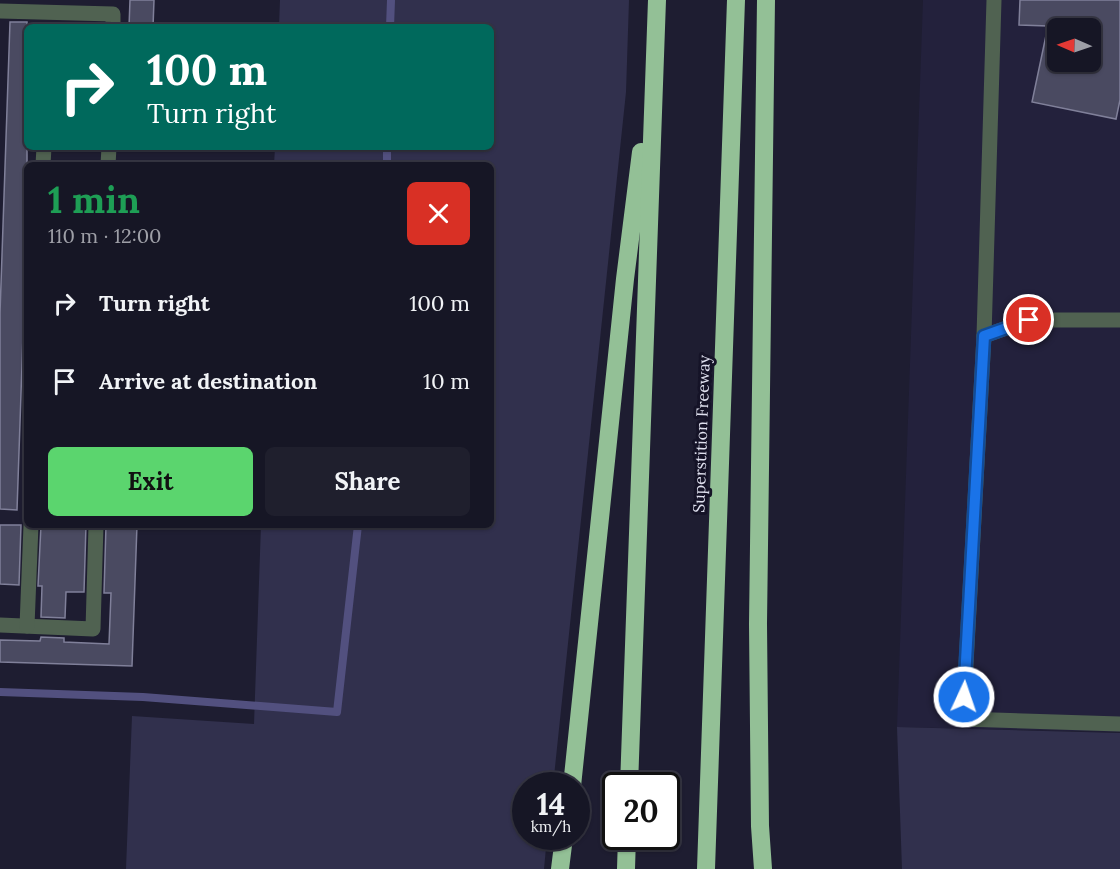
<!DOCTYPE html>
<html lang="en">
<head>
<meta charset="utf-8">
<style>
	body { margin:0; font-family:Lora,serif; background:#1f1f2d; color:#f1f3f6; height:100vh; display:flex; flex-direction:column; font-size:22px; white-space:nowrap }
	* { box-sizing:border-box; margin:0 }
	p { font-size:20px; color:#9e9fa7 }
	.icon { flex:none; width:33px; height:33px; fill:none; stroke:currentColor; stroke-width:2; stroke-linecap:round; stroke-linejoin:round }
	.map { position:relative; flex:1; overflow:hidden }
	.details { position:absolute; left:24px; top:162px; width:470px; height:366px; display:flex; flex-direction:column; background:#161625; border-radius:9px; box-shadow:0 2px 4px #0004,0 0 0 2px #353542 }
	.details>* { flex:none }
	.top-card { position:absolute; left:24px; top:24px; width:470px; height:126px; border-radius:9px; box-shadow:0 2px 4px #0004,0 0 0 2px #353542; background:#00695c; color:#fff; overflow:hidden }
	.needle { width:39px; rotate:272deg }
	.tools { position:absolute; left:1047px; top:18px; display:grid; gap:12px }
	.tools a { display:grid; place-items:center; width:54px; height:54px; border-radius:9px; background:#161625; box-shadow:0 2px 4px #0004,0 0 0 2px #353542; font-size:30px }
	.speed { position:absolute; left:512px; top:772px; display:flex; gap:12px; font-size:30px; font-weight:700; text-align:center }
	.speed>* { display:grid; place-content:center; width:78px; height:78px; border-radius:50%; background:#161625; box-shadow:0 2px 4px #0004,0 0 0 2px #353542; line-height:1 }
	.speed small { font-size:15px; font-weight:400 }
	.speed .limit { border:3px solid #111; border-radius:9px; background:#fff; color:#111 }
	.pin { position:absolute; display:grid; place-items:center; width:51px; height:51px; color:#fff; margin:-26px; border:3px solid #fff; border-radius:50%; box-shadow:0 2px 6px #0007 }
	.me { position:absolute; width:66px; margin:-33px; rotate:3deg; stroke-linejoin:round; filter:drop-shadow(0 0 4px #0008) }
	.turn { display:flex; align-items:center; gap:21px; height:126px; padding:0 24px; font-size:27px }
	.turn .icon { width:78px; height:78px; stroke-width:2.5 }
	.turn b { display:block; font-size:42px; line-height:51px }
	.round { display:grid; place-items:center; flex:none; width:63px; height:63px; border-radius:9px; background:#1f1f2d }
	.overview { display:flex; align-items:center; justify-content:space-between; height:102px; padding:0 24px }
	h1 { font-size:36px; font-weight:700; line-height:45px; color:#1e9e55 }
	.action { display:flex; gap:12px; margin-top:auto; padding:12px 24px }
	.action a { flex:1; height:69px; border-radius:9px; background:#5bd56e; color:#111; font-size:24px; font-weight:700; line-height:69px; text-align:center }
	.action a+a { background:#1f1f2d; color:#f1f3f6 }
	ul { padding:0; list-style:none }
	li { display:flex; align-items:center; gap:18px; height:78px; padding:0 24px }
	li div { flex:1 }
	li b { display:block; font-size:22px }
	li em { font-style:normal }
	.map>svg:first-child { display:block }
</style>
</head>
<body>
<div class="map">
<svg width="1120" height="869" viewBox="0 0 1120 869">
	<rect width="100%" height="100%" fill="#1e1d31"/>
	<path fill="#23213c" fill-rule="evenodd" d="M923,0H1120V732L897,727ZM1058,28H1090V62H1058Z"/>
	<g fill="#31304d">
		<polygon points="280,0 629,0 626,92 553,786 525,786 525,837 547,837 544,869 126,869 132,716 254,724 261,525 490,525 490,165 274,165 275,147 490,147 490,27 279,27"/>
		<polygon points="897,727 1120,733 1120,869 902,869"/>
	</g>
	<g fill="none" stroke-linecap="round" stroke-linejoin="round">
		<g stroke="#52507f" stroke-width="8">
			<polyline points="390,27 391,0"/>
			<polyline points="387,165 387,147"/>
			<polyline points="0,692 143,697 337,712 358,525"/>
		</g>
	</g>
	<g fill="#4a4a61" stroke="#80809a" stroke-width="1.5" fill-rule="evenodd">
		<polygon points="130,0 154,0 153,27 129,27"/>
		<path d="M1020,0H1120V100L1116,119L1032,102L1048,26L1019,25ZM1058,28H1090V62H1058Z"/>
		<polygon points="10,22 27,22 27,219 17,510 0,509 0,313"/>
		<polygon points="0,525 21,525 19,585 0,584"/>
		<polygon points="41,525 86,525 84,592 66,592 65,618 41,617 42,586 38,586"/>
		<polygon points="106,525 137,525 132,666 0,662 0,640 40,641 41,637 64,638 64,642 109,644 111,593 104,593"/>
	</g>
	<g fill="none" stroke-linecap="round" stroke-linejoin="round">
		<g stroke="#506251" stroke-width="15">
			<polyline points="994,0 984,336 963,719 1120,724"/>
			<polyline points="0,11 113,14 113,27"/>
			<polyline points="43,165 44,147"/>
			<polyline points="108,165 109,147"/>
			<polyline points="984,336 1029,320 1120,320"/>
			<polyline points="0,625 93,629 96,525"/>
			<polyline points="27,626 31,525"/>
		</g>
		<g stroke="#93c096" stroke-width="18">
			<polyline points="572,786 625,279 641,152"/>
			<polyline points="629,786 657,0"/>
			<polyline points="560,869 564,837"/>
			<polyline points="626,869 627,837"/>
			<polyline points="706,869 736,0"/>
			<polyline points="763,869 760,826 758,624 766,0"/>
		</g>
	</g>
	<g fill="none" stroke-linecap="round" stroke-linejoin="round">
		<defs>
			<polyline id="route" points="964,697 984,336 1029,320"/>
		</defs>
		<use href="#route" stroke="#114b97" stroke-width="15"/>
		<use href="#route" stroke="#1a73e8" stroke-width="10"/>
	</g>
	<g text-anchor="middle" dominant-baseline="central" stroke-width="6" stroke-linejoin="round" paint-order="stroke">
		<g font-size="16" fill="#dfe0ee" stroke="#151327">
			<text transform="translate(701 434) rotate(-88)">Superstition Freeway</text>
		</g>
	</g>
</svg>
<div class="tools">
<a><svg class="needle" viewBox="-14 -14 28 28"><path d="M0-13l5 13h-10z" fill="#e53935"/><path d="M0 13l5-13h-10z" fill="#9e9fa7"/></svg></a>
</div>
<div class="speed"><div>14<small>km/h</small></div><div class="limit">20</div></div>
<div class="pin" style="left:1029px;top:320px;background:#d93025"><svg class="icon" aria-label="arrive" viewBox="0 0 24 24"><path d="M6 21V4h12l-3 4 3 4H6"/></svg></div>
<svg class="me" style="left:964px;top:697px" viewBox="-20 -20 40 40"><circle r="17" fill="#1a73e8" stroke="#fff" stroke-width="3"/><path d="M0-11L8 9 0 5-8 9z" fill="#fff"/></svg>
<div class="top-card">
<div class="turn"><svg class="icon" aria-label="right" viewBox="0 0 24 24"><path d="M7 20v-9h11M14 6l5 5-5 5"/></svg><div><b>100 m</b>Turn right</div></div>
</div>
<section class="details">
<div class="overview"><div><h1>1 min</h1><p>110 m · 12:00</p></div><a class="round" style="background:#d93025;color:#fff"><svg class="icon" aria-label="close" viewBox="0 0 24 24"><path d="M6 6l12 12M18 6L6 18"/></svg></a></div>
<ul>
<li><svg class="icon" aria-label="right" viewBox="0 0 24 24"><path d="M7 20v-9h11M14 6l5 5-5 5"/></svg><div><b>Turn right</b></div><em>100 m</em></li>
<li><svg class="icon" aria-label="arrive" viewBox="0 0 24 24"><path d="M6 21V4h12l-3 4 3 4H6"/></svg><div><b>Arrive at destination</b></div><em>10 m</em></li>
</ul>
<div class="action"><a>Exit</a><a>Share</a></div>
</section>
</div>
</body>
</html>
